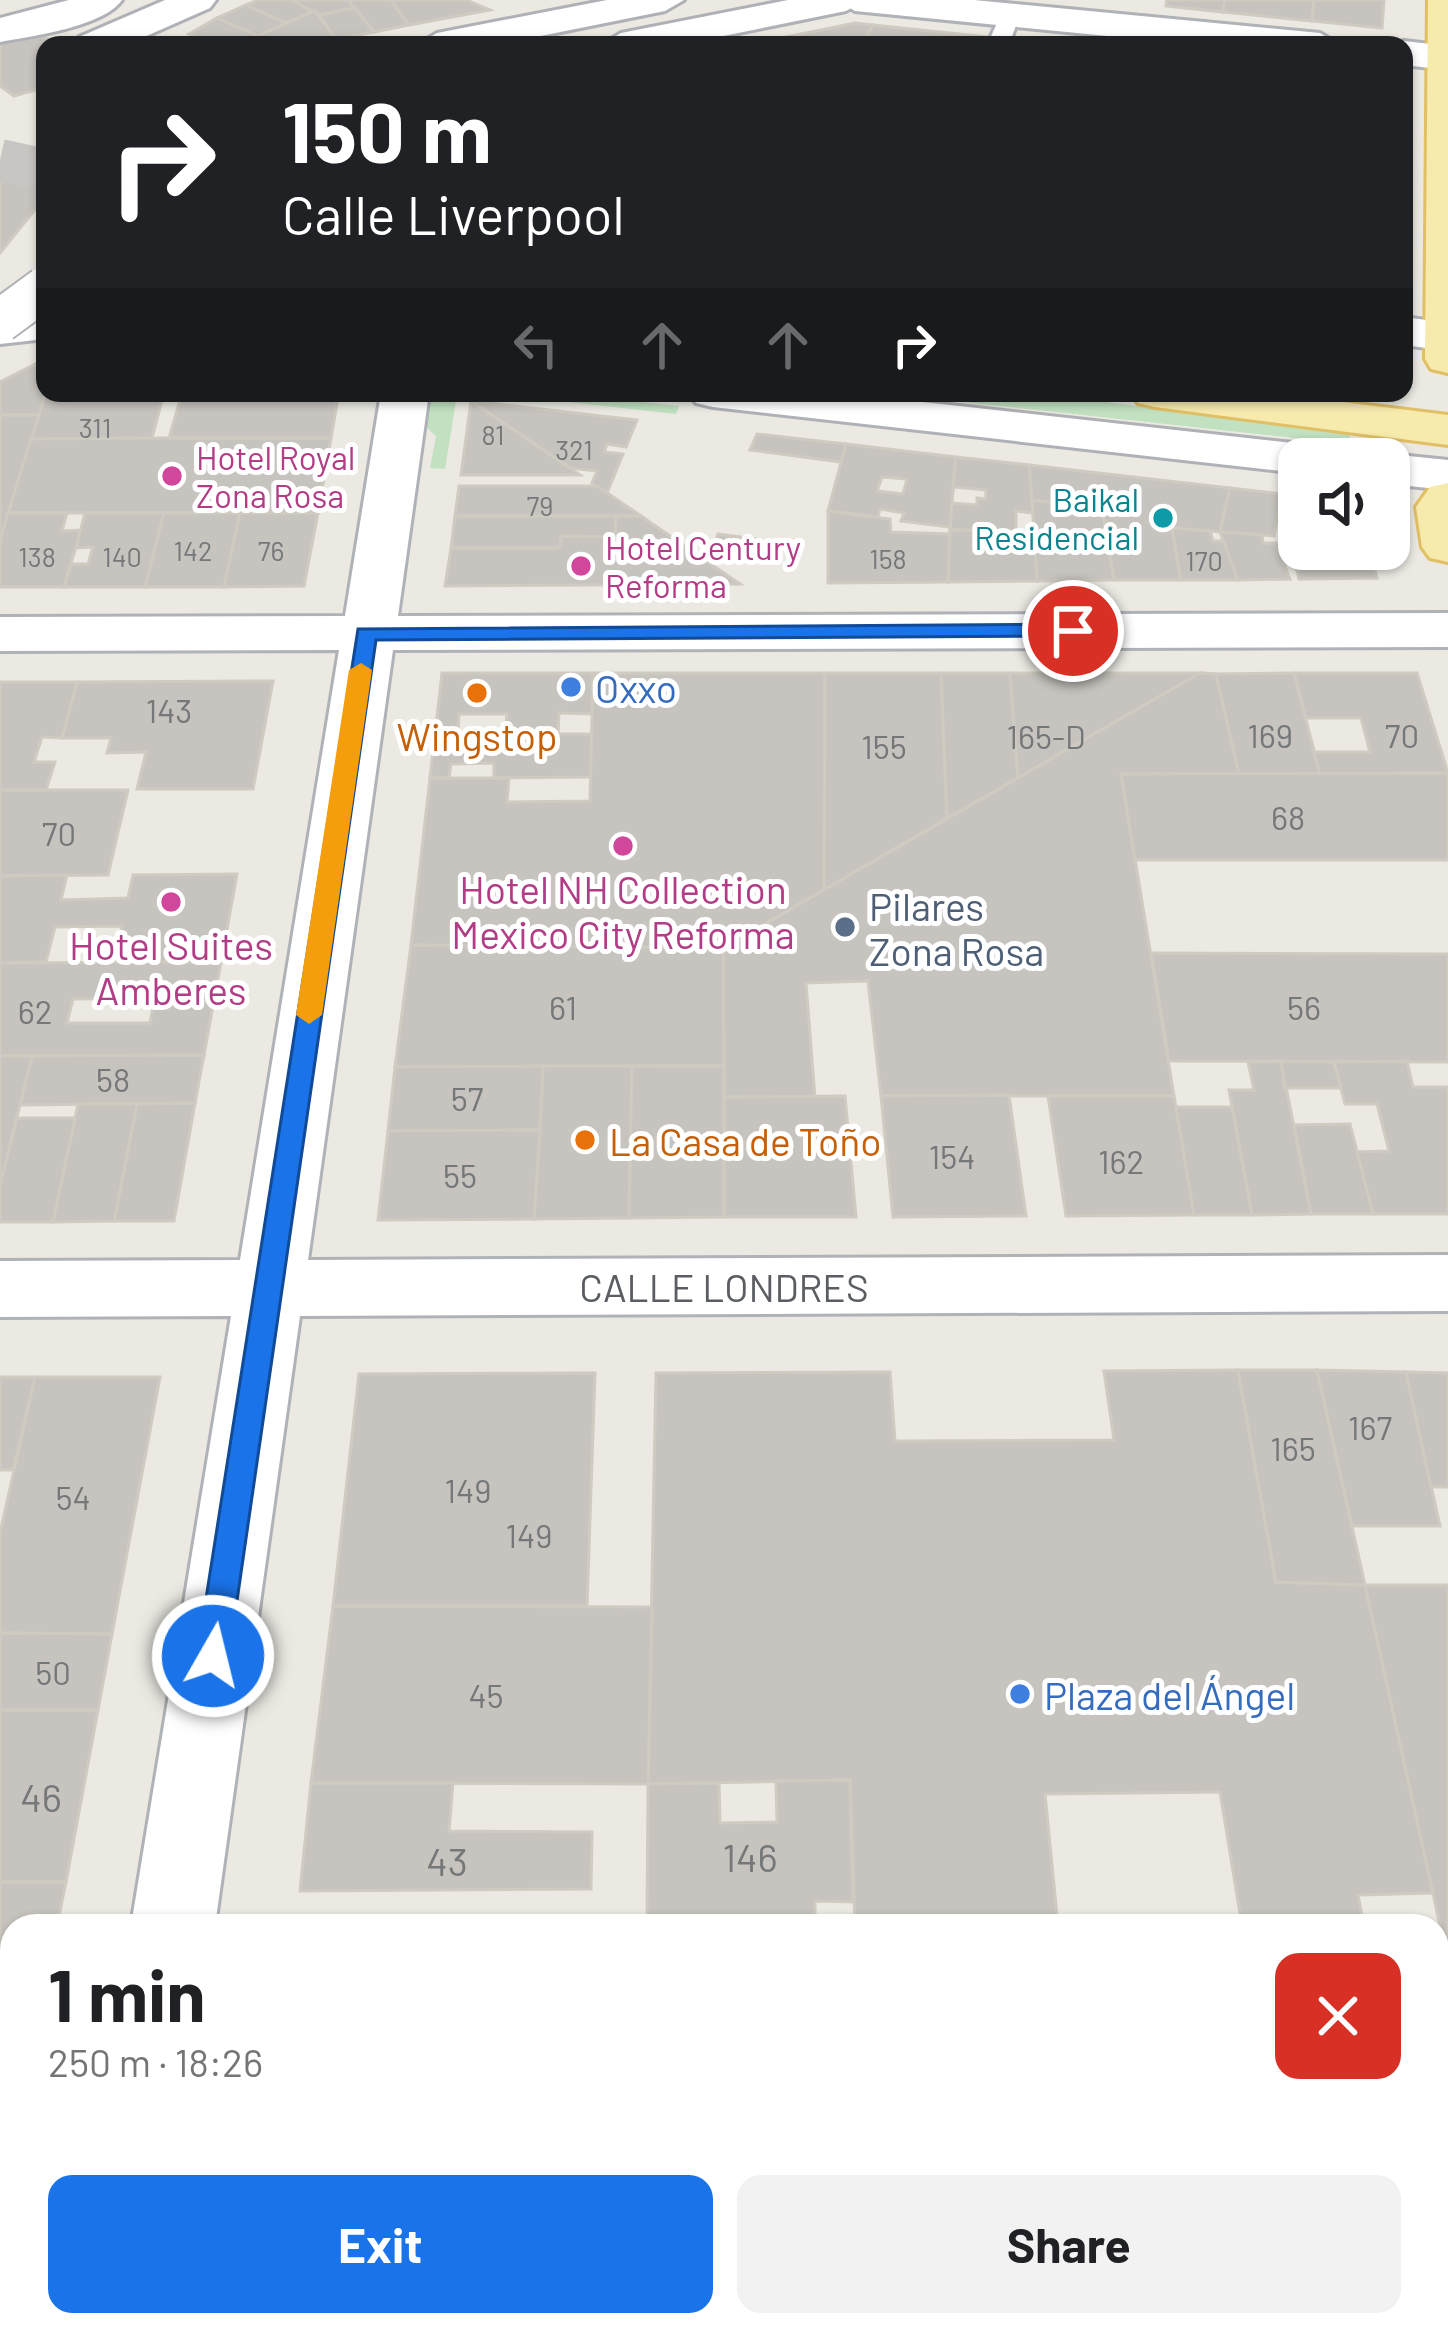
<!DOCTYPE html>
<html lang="en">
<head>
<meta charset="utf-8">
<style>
	body { margin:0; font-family:Barlow,sans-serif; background:#f2f2f2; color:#202124; height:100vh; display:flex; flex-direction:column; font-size:45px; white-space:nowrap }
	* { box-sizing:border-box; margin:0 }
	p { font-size:39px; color:#757577 }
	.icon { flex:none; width:66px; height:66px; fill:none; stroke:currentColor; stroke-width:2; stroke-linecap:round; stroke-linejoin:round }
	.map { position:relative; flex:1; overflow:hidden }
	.side { position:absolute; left:0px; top:1914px; width:1449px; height:423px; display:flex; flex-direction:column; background:#fff; border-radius:36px 36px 0 0; box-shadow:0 3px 9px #0004 }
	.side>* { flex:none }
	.hud { position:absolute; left:36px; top:36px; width:1377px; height:366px; border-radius:24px; box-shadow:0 3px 9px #0004; background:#202124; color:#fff; overflow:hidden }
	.fabs { position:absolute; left:1278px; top:438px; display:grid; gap:24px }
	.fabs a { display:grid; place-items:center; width:132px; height:132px; border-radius:24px; background:#fff; box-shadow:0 3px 9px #0004; font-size:60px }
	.pin { position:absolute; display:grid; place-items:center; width:102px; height:102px; color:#fff; margin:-51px; border:6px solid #fff; border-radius:50%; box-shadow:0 3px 12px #0007 }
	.me { position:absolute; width:132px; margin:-66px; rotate:8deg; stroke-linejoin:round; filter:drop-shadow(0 0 9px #0008) }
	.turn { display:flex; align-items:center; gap:42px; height:252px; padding:0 48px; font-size:54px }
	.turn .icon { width:156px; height:156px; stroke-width:2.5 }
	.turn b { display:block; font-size:84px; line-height:102px }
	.lanes { display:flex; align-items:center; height:114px; padding:0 48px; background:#0003; justify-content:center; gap:60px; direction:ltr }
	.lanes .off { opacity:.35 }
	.round { display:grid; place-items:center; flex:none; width:126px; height:126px; border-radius:24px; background:#f2f2f2 }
	.summary { display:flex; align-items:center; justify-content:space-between; height:204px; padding:0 48px }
	h1 { font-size:72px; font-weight:700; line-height:90px }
	.cta { display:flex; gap:24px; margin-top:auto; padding:24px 48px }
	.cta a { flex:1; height:138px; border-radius:24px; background:#1a73e8; color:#fff; font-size:48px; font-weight:700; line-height:138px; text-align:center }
	.cta a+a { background:#f2f2f2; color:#202124 }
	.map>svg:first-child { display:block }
</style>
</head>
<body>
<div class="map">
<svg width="1448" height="2336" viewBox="0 0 1448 2336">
	<rect width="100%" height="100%" fill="#ebe9e2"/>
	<g fill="#c1e1c1">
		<polygon points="487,393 560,393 679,406 676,414"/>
		<polygon points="879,393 1036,393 1350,433 1350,444"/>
		<polygon points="426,400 456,401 445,469 430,468 436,436 422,423"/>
	</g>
	<g fill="#c7c4bf" stroke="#cfcbc1" stroke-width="3" fill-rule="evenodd">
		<polygon points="258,0 292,0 315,11 286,23 246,5"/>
		<polygon points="292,0 348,0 355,8 319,15"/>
		<polygon points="348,0 391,0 409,25 374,32"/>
		<polygon points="391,0 466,0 490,10 409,25"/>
		<polygon points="1167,0 1225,0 1223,12 1166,6"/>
		<polygon points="1225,0 1314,0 1312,21 1223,12"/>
		<polygon points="1314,0 1384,0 1382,28 1312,21"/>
		<polygon points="246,5 286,23 258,36 217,18"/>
		<polygon points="355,8 374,32 336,39 319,15"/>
		<polygon points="315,11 336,39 238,45 258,36"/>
		<polygon points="217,18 258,36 238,45 214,45 189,34"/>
		<polygon points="0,20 63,45 45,45 45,87 14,96 0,86"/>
		<polygon points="855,23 873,25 862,45 777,45 772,40"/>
		<polygon points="873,25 988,37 985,45 862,45"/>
		<polygon points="45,160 37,207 0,253 0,179"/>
		<polygon points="43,360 46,393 39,415 0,415 0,382"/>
		<polygon points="46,393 164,393 152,438 31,439"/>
		<polygon points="182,393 339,393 331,438 169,438"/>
		<polygon points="471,401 570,468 580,475 461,475"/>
		<polygon points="471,401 637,420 626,447 607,444 604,452 623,454 607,493 592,483 597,471 570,468"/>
		<polygon points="0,415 39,415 0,541"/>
		<polygon points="757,434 846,444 841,462 750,450"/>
		<polygon points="152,438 331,438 318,513 8,513 31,439"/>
		<path d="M846,444L956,457L950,527L901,521L904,513L880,509L878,517L828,511ZM882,477L907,479L903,494L877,491Z"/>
		<polygon points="956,457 1029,465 1033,513 1016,511 1016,531 950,530 952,503 977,505 977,498 986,499 986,490 953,487"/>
		<polygon points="1029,465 1230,488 1220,532 1172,528 1181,580 1114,580 1102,508 1032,500"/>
		<polygon points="459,486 597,486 641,516 455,516"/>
		<polygon points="1230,488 1282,494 1274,536 1220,532"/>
		<path d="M1032,500L1102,508L1114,580L1037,581ZM1071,534L1096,536L1098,552L1073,551Z"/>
		<polygon points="1282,503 1299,503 1299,531 1288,531"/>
		<polygon points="828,511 890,519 891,532 950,534 948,582 828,583"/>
		<polygon points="8,513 67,513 62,531 81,530 64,587 0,587 0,541"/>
		<polygon points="85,513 164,513 145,587 64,587 71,564 88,564 93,547 76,548"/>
		<polygon points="164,513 240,513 224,587 145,587"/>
		<polygon points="240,513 318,513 304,586 224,587"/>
		<polygon points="455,516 616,516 615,537 561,536 560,548 451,548"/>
		<polygon points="616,516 641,516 740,584 445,586 451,548 560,548 561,536 615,537"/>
		<polygon points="1172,528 1210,531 1213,541 1224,541 1238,580 1181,580"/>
		<polygon points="950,530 1004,531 1005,547 1035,548 1037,581 948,582"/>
		<polygon points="1220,532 1262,535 1263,543 1276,543 1290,579 1238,580"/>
		<polygon points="718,534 756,539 749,558 711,552"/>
		<polygon points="1305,549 1369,549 1377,578 1299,579 1293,553 1306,554"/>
		<path d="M442,673H593L592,714L559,713L558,734H592L591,777L494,778V763L451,764L449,778H430ZM459,714H507L505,731L458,732Z"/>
		<polygon points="593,673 825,673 824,890 723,948 411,945 430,778 509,778 507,802 590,801"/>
		<polygon points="825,673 941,673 947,818 824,890"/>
		<polygon points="941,673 1010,673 1018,778 947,818"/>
		<polygon points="1010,673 1200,673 1018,778"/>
		<polygon points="1200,673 1216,674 1239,774 1121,774 1174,1096 881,1096 868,981 806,983 815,1098 724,1097 723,948"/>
		<polygon points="1294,673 1320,774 1239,774 1216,674"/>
		<polygon points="1294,673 1417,673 1448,773 1320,774 1314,752 1370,752 1361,718 1306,718"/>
		<polygon points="273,681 253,789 137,789 146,752 107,753 111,738 62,738 77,682"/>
		<polygon points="0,682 77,682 62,738 42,737 34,762 55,762 46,790 0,790"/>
		<polygon points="1448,773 1448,860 1135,860 1121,774"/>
		<polygon points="0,790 128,790 108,875 0,876"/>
		<polygon points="237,874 221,962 114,962 122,926 55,927 46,962 0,963 0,876 67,875 61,900 128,898 133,875"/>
		<polygon points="411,945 723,948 724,1066 395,1067"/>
		<polygon points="1151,953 1448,954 1448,1062 1169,1061"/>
		<path d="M221,962L204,1055L0,1056V963ZM155,998L150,1023H67L73,999Z"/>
		<polygon points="204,1055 195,1103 20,1105 32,1056"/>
		<polygon points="0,1056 32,1056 0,1186"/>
		<polygon points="1281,1061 1311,1214 1252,1215 1229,1090 1254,1090 1248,1062"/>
		<polygon points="1281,1061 1334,1062 1341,1088 1285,1088"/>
		<polygon points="1407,1061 1413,1087 1448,1087 1448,1214 1373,1214 1356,1152 1389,1151 1377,1104 1345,1104 1334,1062"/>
		<polygon points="543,1066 632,1066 629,1218 534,1219"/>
		<polygon points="543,1066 540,1130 388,1131 395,1067"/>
		<polygon points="632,1066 724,1066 724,1217 629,1218"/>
		<polygon points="1009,1095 1026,1216 893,1217 881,1096"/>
		<polygon points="845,1096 856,1217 724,1217 724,1097"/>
		<polygon points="1048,1096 1174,1096 1194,1215 1066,1216"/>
		<polygon points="195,1103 174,1221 114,1221 137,1104"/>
		<polygon points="78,1104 137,1104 114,1221 53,1222"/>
		<polygon points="1176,1107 1232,1107 1252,1215 1194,1215"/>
		<polygon points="17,1118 75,1118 53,1222 0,1222 0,1186"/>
		<polygon points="1350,1124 1373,1214 1311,1214 1294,1125"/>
		<polygon points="540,1130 534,1219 378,1220 388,1131"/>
		<polygon points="1238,1370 1276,1582 1365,1585 1433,1893 1358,1895 1364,1926 1242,1926 1220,1792 1045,1794 1058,1926 855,1926 850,1780 648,1784 656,1373 890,1372 895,1441 1114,1440 1104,1371"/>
		<polygon points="1238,1370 1317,1370 1365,1585 1276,1582"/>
		<polygon points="1317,1370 1406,1372 1440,1526 1352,1526"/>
		<polygon points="1406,1372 1448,1373 1448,1487 1431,1487"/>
		<polygon points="595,1373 587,1606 333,1606 359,1374"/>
		<polygon points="0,1377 35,1377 13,1470 0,1470"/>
		<polygon points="35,1377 160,1377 112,1634 0,1633 0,1533"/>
		<polygon points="1365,1585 1448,1585 1448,1965 1433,1893"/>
		<polygon points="333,1606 652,1607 648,1784 311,1783"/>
		<polygon points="0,1633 112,1634 98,1710 0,1710"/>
		<polygon points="0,1710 98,1710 66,1882 0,1882"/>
		<polygon points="850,1780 853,1902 815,1901 815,1926 647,1926 648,1784 719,1783 720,1823 777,1822 776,1781"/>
		<polygon points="311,1783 453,1783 449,1831 592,1832 591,1889 300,1891"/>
		<polygon points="0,1882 66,1882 57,1926 12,1926 12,2049 0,2049"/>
		<polygon points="1238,1922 1239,1926 1064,1923"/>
		<polygon points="1437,2013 1448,2013 1448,2336 1104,2336 1103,2325 1437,2325"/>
		<polygon points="0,2049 12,2049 7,2192 0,2192"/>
		<polygon points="250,2325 368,2325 367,2336 249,2336"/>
		<polygon points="368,2325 480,2325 479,2336 367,2336"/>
		<polygon points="480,2325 593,2325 593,2336 479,2336"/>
		<rect x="593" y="2325" width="277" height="11"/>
		<polygon points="870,2325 1095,2325 1096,2336 870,2336"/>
	</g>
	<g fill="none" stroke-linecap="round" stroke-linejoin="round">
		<polyline stroke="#c7c6c2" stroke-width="42" stroke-dasharray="42 21" stroke-linecap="butt" points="0,160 45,170"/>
		<defs>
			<polygon id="lane" points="1003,10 1020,14 1009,45 987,45"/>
			<g id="street">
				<polygon points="836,0 974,0 1320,33 1340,45 1199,45 855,11"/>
				<polygon points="1404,41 1448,46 1448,70 1404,65 1404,45 1390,45"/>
				<polygon points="381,393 429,393 398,616 1448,613 1448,647 393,650 308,1260 1448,1255 1448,1311 300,1316 215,1926 131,1926 231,1316 0,1317 0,1261 240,1260 339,650 0,651 0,617 345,616"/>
				<polygon points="66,2325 160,2325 158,2336 64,2336"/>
			</g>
			<g id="secondary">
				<path d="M69,0H122C103,27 32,36 0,42V18Z"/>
				<polygon points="165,0 216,0 210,8 126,45 73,45 79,37"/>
				<polygon points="607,0 684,0 665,11 496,45 417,45 437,33"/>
				<polygon points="788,0 865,0 846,11 679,45 601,45 621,33"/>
				<polygon points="45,311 45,339 0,344 0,316"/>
				<polygon points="1404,317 1448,323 1448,351 1404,345"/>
				<polygon points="689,393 841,393 1302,444 1319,449 1327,459 1299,459 1299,473 713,407 696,403"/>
				<polygon points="1389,454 1448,460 1448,490 1389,484 1389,459 1371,459"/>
			</g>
			<g id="primary">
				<polygon points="1428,0 1448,0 1448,373 1431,369 1425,359"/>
				<polygon points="1131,393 1269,393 1448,415 1448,445 1155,407 1138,403"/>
				<polygon points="1448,483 1448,562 1430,558 1422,547 1416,507 1430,487"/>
			</g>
		</defs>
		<use href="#lane" stroke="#afb2b6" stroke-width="6"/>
		<use href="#street" stroke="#afb2b6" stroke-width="6"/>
		<use href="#secondary" stroke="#afb1b6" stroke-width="6"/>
		<use href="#primary" stroke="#e1bf65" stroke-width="6"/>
		<use href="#lane" fill="#fff" fill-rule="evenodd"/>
		<use href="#street" fill="#fff" fill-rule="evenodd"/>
		<use href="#secondary" fill="#fff" fill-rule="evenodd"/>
		<use href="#primary" fill="#f6eaad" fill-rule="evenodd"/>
		<defs>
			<polyline id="secondary-bridge" points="0,321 45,288"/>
		</defs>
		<use href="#secondary-bridge" stroke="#afb1b6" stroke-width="46" stroke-linecap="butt"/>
		<use href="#secondary-bridge" stroke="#fff" stroke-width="42"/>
	</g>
	<polygon fill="#1a73e8" stroke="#114b97" stroke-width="3" points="1073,624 1084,631 1081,636 376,640 229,1656 224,1667 213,1671 202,1667 197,1656 358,629"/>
	<polygon fill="#f59e0b" points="361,663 372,670 322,1015 309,1024 296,1015 349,670"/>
	<g fill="#d1479c" stroke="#fff" stroke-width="4.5">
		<circle cx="172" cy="476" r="12"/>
		<circle cx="581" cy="566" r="12"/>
		<circle cx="623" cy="846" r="12"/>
		<circle cx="171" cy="902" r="12"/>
	</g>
	<circle fill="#0f9aa8" stroke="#fff" stroke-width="4.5" cx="1163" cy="518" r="12"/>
	<g fill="#3f7fe0" stroke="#fff" stroke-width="4.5">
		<circle cx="571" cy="687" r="12"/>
		<circle cx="1020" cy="1694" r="12"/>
	</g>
	<g fill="#e8710a" stroke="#fff" stroke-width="4.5">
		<circle cx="477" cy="693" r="12"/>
		<circle cx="585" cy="1140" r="12"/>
	</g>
	<circle fill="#5c6f8a" stroke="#fff" stroke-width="4.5" cx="845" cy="927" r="12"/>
	<g text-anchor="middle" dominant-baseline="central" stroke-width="10" stroke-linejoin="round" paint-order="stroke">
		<g font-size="27" fill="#757778">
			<text x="95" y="427">311</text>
			<text x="493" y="434">81</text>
			<text x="574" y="449">321</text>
			<text x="540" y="505">79</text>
			<text x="193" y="550">142</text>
			<text x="271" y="550">76</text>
			<text x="37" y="556">138</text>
			<text x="122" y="556">140</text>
			<text x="888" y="558">158</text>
			<text x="1204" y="560">170</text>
		</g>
		<g font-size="33" fill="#b23c85" stroke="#fff" text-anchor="start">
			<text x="196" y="457">Hotel Royal<tspan x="196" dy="38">Zona Rosa</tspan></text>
			<text x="605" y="547">Hotel Century<tspan x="605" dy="38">Reforma</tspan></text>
		</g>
		<g font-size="33" fill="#0d838f" stroke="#fff" text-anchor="end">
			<text x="1139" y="499">Baikal<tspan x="1139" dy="38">Residencial</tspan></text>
		</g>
		<g font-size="33" fill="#757778">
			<text x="169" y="710">143</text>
			<text x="1270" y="735">169</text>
			<text x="1402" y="735">70</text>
			<text x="1046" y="736">165-D</text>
			<text x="884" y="746">155</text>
			<text x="1288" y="817">68</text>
			<text x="59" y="833">70</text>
			<text x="563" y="1007">61</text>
			<text x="1304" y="1007">56</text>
			<text x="35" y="1011">62</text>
			<text x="113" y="1079">58</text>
			<text x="467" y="1098">57</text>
			<text x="952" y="1156">154</text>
			<text x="1121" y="1161">162</text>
			<text x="460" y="1175">55</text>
			<text x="1370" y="1427">167</text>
			<text x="1293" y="1448">165</text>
			<text x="468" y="1490">149</text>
			<text x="73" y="1497">54</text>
			<text x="529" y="1535">149</text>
			<text x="53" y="1672">50</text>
			<text x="486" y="1695">45</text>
		</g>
		<g font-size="39" fill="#366cbe" stroke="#fff" text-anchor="start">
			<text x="595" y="687">Oxxo</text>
			<text x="1044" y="1694">Plaza del Ángel</text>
		</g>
		<g font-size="39" fill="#c56008" stroke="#fff">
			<text x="477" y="735">Wingstop</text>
			<text x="609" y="1140" text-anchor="start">La Casa de Toño</text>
		</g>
		<g font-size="39" fill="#b23c85" stroke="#fff">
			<text x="623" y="888">Hotel NH Collection<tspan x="623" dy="45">Mexico City Reforma</tspan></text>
			<text x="171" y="944">Hotel Suites<tspan x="171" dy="45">Amberes</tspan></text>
		</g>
		<g font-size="39" fill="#4e5e75" stroke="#fff" text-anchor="start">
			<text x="869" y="905">Pilares<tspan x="869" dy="45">Zona Rosa</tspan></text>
		</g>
		<g font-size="39" fill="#5a5d61" stroke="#fff">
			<text x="724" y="1286">CALLE LONDRES</text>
		</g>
		<g font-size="39" fill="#757778">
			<text x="41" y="1796">46</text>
			<text x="750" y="1856">146</text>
			<text x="447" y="1860">43</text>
		</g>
	</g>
</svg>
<div class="fabs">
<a><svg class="icon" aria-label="sound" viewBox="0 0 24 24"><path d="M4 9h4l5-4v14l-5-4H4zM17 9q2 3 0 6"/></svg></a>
</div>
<div class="pin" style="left:1073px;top:631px;background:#d93025"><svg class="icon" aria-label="arrive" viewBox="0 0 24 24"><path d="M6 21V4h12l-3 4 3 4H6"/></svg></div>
<svg class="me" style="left:213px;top:1656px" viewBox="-20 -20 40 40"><circle r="17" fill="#1a73e8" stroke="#fff" stroke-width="3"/><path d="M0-11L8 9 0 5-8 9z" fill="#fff"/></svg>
<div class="hud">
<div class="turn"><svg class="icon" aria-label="right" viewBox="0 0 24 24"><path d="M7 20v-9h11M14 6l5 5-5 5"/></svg><div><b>150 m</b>Calle Liverpool</div></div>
<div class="lanes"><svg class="icon off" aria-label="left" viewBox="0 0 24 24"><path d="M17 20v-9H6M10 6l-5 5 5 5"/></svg><svg class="icon off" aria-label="ahead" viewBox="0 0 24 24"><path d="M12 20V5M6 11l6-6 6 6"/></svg><svg class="icon off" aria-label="ahead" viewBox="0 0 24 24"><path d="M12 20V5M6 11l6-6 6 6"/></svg><svg class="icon" aria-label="right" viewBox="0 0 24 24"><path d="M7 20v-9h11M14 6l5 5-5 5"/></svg></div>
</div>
<section class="side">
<div class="summary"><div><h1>1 min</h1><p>250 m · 18:26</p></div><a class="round" style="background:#d93025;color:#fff"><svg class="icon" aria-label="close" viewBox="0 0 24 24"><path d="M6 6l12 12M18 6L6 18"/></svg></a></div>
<div class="cta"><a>Exit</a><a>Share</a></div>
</section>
</div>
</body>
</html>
